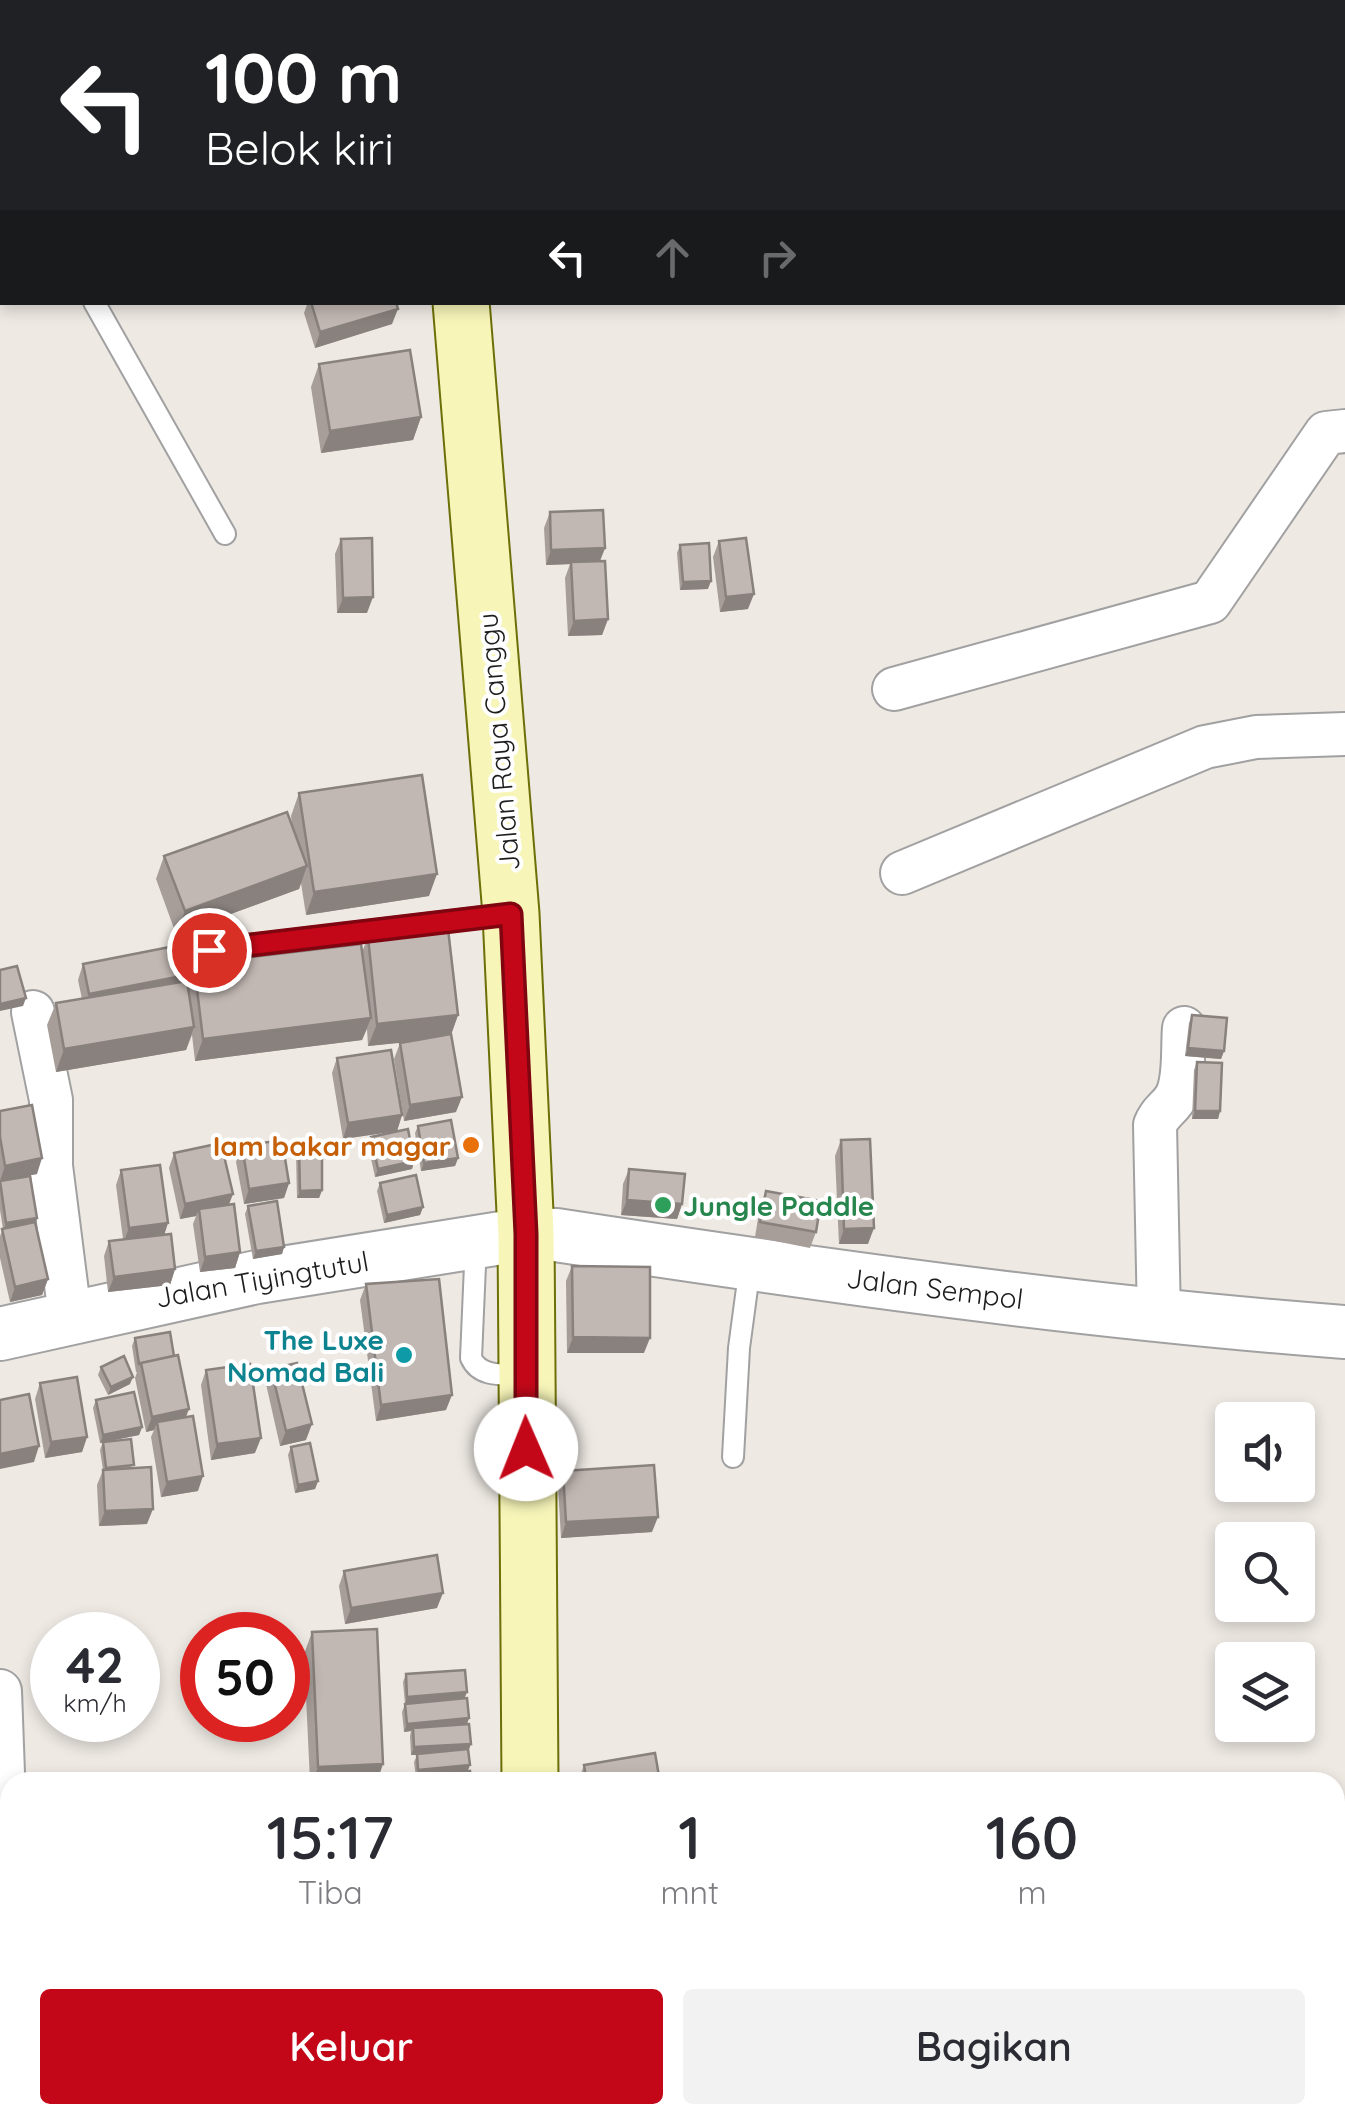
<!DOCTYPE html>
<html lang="id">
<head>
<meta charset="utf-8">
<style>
	body { margin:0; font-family:Quicksand,sans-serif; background:#f2f2f3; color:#2b2b33; height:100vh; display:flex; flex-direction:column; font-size:38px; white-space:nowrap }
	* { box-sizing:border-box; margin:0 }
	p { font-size:32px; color:#7c7c81 }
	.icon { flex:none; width:55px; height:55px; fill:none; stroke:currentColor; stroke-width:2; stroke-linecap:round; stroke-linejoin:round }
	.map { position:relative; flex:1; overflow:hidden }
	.side { position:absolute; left:0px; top:1772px; width:1345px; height:352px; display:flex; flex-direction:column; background:#fff; border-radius:30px 30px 0 0; box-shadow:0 5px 15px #0003 }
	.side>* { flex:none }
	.hud { position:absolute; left:0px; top:0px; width:1345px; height:305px; box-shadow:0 5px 15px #0003; background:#202124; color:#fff; overflow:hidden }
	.fabs { position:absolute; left:1215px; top:1402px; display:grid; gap:20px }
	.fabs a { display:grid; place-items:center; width:100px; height:100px; border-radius:10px; background:#fff; box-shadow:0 5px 15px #0003; font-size:50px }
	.speed { position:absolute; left:30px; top:1612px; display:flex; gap:20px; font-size:50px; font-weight:700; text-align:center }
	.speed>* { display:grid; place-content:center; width:130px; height:130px; border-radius:50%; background:#fff; box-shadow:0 5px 15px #0003; line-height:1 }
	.speed small { font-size:25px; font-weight:400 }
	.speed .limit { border:15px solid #d22; background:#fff; color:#111 }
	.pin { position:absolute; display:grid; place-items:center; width:85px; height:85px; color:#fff; margin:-42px; border:5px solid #fff; border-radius:50%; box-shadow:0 2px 10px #0007 }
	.me { position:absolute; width:110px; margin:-55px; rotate:359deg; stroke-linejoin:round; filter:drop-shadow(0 0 8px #0008) }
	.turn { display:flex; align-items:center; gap:35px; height:210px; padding:0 40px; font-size:45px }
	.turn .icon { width:130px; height:130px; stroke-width:2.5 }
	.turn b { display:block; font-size:70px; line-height:85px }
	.lanes { display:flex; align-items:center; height:95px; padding:0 40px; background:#0003; justify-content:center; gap:50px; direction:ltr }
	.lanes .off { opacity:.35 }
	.eta { display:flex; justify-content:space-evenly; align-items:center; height:170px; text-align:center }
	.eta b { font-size:60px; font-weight:600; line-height:70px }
	.button { display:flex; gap:20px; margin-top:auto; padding:20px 40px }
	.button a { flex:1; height:115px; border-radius:10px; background:#c30718; color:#fff; font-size:40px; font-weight:600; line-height:115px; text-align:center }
	.button a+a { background:#f2f2f3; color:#2b2b33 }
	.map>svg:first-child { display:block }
</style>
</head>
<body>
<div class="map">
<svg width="1345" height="2123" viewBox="0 0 1345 2123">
	<rect width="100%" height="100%" fill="#eee9e3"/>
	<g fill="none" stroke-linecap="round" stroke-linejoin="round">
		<g stroke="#a5d3da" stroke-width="11">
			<polyline points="940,0 944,2"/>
			<polyline points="1340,0 1345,2"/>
			<polyline points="212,2 218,0"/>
			<polyline points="0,81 2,81"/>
			<polyline points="1342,232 1345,233"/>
		</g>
		<defs>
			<g id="service">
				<polyline points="264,2 267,0"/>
				<polyline points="0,136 2,141"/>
				<polyline points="94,302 225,534"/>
				<polyline points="209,950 509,914"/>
				<path d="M476,1242L471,1358C480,1378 504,1374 523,1375"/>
				<polyline points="733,1457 739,1348 750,1266"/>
			</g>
			<g id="minor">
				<polyline points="894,689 1210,602 1326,433 1345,431"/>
				<polyline points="902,873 1205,747 1256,737 1345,734"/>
				<polyline points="33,1012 51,1100 51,1166 70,1316"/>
				<path d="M1159,1318L1155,1125C1160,1112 1167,1110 1174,1100C1186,1083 1182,1048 1184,1028"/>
				<polyline points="0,1691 4,1801"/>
				<polyline points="108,2123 109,2115"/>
			</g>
			<path id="tertiary" d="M0,1334L257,1277L526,1234L556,1235C818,1275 1081,1312 1345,1332"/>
			<g id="secondary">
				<polyline points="438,0 438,2"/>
				<polyline points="461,302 511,914 526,1234 530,1782"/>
				<polyline points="512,2123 513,2115"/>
			</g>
		</defs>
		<use href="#service" stroke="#a1a1a1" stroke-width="24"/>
		<use href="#minor" stroke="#a1a1a1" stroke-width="46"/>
		<use href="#tertiary" stroke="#a1a1a1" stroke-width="56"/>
		<use href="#secondary" stroke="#6d6f08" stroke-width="59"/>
		<use href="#service" stroke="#fff" stroke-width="20"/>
		<use href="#minor" stroke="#fff" stroke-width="42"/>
		<use href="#tertiary" stroke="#fff" stroke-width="52"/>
		<use href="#secondary" stroke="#f7f5b8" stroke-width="55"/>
	</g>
	<g fill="#a79e9a">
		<polygon points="308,302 396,302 392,324 315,348 304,313"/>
		<polygon points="319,364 421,417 413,440 321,453 311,387"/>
		<polygon points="550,512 605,548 600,561 608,619 602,635 568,636 565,578 570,564 546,565 544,528"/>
		<polygon points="341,539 367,613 337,613 335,554"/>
		<polygon points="719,541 748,609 720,612 713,557"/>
		<polygon points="680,545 708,589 680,590 677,553"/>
		<polygon points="299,793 429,896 306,915 301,883 299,889 176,934 156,879 164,856 292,826 291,816"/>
		<polygon points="312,933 351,945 362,952 368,937 458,1015 451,1034 456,1112 404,1121 394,1059 400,1043 404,1042 368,1046 367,1029 362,1040 195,1061 192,1035 186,1050 56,1072 47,1025 56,1003 82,999 78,980 83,964 187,983 194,964 311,950 309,941"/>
		<polygon points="1192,1015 1224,1051 1221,1059 1185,1056 1189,1023"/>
		<polygon points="337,1058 402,1115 397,1131 343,1139 332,1073"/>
		<polygon points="1197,1062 1220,1111 1218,1119 1192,1119 1194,1070"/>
		<polygon points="0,1111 37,1174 14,1178 37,1218 35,1223 48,1279 42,1295 10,1302 0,1258 0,1236 3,1229 0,1210"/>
		<polygon points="418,1126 458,1158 455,1166 421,1171 415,1133"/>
		<polygon points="371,1137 414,1161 412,1169 375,1177 368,1145"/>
		<polygon points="841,1140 868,1244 839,1244 835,1156"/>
		<polygon points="242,1146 289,1183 284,1198 244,1204 236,1162"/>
		<polygon points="299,1147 322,1190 319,1198 297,1198 296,1154"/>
		<polygon points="174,1153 229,1205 240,1252 235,1268 200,1272 193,1224 196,1216 180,1219 169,1168"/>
		<polygon points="629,1169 682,1204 677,1219 621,1215 623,1184"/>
		<polygon points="121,1170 164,1235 175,1269 170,1285 108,1292 104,1256 109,1241 123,1239 116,1185"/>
		<polygon points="380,1183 423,1207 420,1215 384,1223 377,1191"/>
		<polygon points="766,1191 816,1232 810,1248 755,1237 760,1206"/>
		<polygon points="248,1206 284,1247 282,1254 253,1259 245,1214"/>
		<polygon points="572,1266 644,1353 567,1353 566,1281"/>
		<polygon points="366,1284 446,1410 376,1421 360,1300"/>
		<polygon points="135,1338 186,1417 198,1491 161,1497 151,1437 154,1430 146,1432 135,1378 137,1372 136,1372 132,1346"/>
		<polygon points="101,1367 130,1384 108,1395 98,1375"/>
		<polygon points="271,1369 306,1440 280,1446 266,1384"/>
		<polygon points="206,1370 255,1453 211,1460 201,1385"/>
		<polygon points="40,1383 87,1437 82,1452 45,1458 35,1399"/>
		<polygon points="96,1400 142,1427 139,1435 103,1442 133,1468 147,1524 99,1526 97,1485 103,1470 100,1450 103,1442 100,1443 93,1408"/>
		<polygon points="291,1447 318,1481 315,1489 295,1493 288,1455"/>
		<polygon points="563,1471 652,1532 561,1538 558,1486"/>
		<polygon points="344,1571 437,1608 345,1624 339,1586"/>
		<polygon points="312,1632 377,1781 377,1782 310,1782 304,1654"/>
		<polygon points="406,1674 465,1698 469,1718 467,1725 468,1749 468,1771 472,1782 417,1782 418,1778 416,1778 414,1762 417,1755 411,1755 410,1736 411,1731 404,1732 402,1712 405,1704 403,1682"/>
		<polygon points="584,1765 659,1776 657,1782 578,1782"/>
		<polygon points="305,2115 449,2115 448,2123 304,2123"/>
	</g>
	<g fill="#88817d">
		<polygon points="398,309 392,324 315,348 320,332"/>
		<polygon points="421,417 413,440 321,453 330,431"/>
		<polygon points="605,548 599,563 546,565 551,550"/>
		<polygon points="711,581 708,589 680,590 683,582"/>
		<polygon points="754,594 748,609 720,612 726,597"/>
		<polygon points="373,597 367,613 337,613 343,598"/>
		<polygon points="608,619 602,635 568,636 574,621"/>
		<polygon points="307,866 299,889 176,934 185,911"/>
		<polygon points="437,874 429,896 306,915 314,892"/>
		<polygon points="187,975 181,990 84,1009 89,994"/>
		<polygon points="26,998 23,1006 0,1011 0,1004"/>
		<polygon points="458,1015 450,1038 368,1046 377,1024"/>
		<polygon points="371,1018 362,1040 195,1061 203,1039"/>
		<polygon points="194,1027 186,1050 56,1072 64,1049"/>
		<polygon points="1188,1048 1224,1051 1221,1059 1185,1056"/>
		<polygon points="462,1097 456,1112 404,1121 410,1105"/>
		<polygon points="1195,1111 1220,1111 1218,1119 1192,1119"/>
		<polygon points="402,1115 397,1131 343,1139 348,1123"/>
		<polygon points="42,1158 37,1174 0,1181 5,1166"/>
		<polygon points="458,1158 455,1166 421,1171 424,1163"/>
		<polygon points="414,1161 412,1169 375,1177 378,1169"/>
		<polygon points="289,1183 284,1198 244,1204 249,1189"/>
		<polygon points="322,1190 319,1198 297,1198 300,1191"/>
		<polygon points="233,1194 227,1210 199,1209 196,1216 180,1219 185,1204"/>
		<polygon points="627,1200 682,1204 677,1219 621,1215"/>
		<polygon points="423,1207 420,1215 384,1223 387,1215"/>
		<polygon points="37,1218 35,1226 3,1231 6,1223"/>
		<polygon points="168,1223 163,1239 123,1244 129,1228"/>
		<polygon points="874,1228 868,1244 839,1244 844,1229"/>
		<polygon points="284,1247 282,1254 253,1259 256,1251"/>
		<polygon points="240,1252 235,1268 200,1272 205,1257"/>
		<polygon points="175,1269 170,1285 108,1292 114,1277"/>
		<polygon points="48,1279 42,1295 10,1302 15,1287"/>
		<polygon points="573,1337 650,1338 644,1353 567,1353"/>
		<polygon points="133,1377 130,1384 108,1395 111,1387"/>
		<polygon points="452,1395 446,1410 376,1421 381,1405"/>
		<polygon points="189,1409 183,1425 157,1422 154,1430 146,1432 152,1417"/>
		<polygon points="312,1424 306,1440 280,1446 286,1431"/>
		<polygon points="142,1427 139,1435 100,1443 103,1435"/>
		<polygon points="87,1437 82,1452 45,1458 51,1442"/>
		<polygon points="261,1438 255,1453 211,1460 217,1444"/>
		<polygon points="39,1446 34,1462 0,1469 0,1454"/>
		<polygon points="203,1476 198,1491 161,1497 167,1482"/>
		<polygon points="318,1481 315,1489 295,1493 298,1485"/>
		<polygon points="153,1509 147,1524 99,1526 105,1511"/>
		<polygon points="658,1517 652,1532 561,1538 566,1522"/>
		<polygon points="443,1593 437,1608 345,1624 351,1608"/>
		<polygon points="467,1692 464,1700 405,1704 407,1697"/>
		<polygon points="469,1718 466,1726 413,1728 411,1731 404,1732 407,1724"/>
		<polygon points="471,1744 468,1752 411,1755 414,1747"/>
		<polygon points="383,1764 377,1782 313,1782 318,1767"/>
		<polygon points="470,1765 467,1773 416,1778 418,1770"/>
		<polygon points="659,1776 657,1782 623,1782"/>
		<rect x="0" y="2059" width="10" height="8"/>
	</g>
	<g fill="#c2b8b3" stroke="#88817d" stroke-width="2.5">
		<polygon points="312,0 345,0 346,2 313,2"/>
		<rect x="355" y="0" width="37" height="2"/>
		<polygon points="311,302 396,302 398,309 320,332"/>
		<polygon points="410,350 421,417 330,431 319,364"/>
		<polygon points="603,510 605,548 551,550 550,512"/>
		<polygon points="372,538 373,597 343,598 341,539"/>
		<polygon points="746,538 754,594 726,597 719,541"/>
		<polygon points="709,543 711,581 683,582 680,545"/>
		<polygon points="605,561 608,619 574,621 571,562"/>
		<polygon points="422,775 437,874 314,892 299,793"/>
		<polygon points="287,812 307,866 185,911 164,856"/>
		<polygon points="346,925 351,945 316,949 312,933"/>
		<polygon points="448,929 458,1015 377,1024 368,937"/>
		<polygon points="361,944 371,1018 203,1039 194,964"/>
		<polygon points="180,945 187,975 89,994 83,964"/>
		<polygon points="17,966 26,998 0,1004 0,970"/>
		<polygon points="187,981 194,1027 64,1049 56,1003"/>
		<polygon points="1192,1015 1227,1018 1224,1051 1188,1048"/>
		<polygon points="451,1034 462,1097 410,1105 400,1043"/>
		<polygon points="391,1050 402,1115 348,1123 337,1058"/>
		<polygon points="1197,1062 1222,1063 1220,1111 1195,1111"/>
		<polygon points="32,1105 42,1158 5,1166 0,1137 0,1111"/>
		<polygon points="451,1120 458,1158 424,1163 418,1126"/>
		<polygon points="408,1129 414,1161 378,1169 371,1137"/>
		<polygon points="870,1139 874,1228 844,1229 841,1140"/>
		<polygon points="282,1140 289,1183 249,1189 242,1146"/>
		<polygon points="221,1143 233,1194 185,1204 174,1153"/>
		<polygon points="299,1147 322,1147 322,1190 300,1191"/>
		<polygon points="160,1165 168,1223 129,1228 121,1170"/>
		<polygon points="629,1169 685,1174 682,1204 627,1200"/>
		<polygon points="416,1175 423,1207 387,1215 380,1183"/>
		<polygon points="30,1176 37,1218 6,1223 0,1181"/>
		<polygon points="766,1191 821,1201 816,1232 760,1222"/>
		<polygon points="277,1201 284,1247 256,1251 248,1206"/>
		<polygon points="234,1204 240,1252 205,1257 199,1209"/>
		<polygon points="35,1222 48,1279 15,1287 2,1229"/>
		<polygon points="171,1234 175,1269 114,1277 109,1241"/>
		<polygon points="572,1266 650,1267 650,1338 573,1337"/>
		<polygon points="439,1279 452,1395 381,1405 366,1284"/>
		<polygon points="170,1332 174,1356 139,1364 135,1338"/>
		<polygon points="178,1355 189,1409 152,1417 141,1363"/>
		<polygon points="124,1356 133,1377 111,1387 101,1367"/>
		<polygon points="297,1363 312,1424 286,1431 271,1369"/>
		<polygon points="250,1364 261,1438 217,1444 206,1370"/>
		<polygon points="77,1377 87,1437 51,1442 40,1383"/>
		<polygon points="134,1392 142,1427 103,1435 96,1400"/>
		<polygon points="29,1394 39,1446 0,1454 0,1400"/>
		<polygon points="193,1416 203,1476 167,1482 157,1422"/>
		<polygon points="131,1439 134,1465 106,1468 103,1442"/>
		<polygon points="310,1443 318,1481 298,1485 291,1447"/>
		<polygon points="654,1465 658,1517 566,1522 563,1471"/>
		<polygon points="151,1467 153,1509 105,1511 103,1470"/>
		<polygon points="437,1555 443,1593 351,1608 344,1571"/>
		<polygon points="377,1629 383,1764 318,1767 312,1632"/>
		<polygon points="465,1670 467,1692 407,1697 406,1674"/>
		<polygon points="467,1698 469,1718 407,1724 405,1704"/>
		<polygon points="469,1724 471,1744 414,1747 413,1728"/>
		<polygon points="468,1749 470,1765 418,1770 417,1754"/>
		<polygon points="655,1753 659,1776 623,1782 587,1782 584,1765"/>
		<polygon points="470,1771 472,1782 419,1782 418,1777"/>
		<rect x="0" y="1999" width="10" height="60"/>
		<polygon points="311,2115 449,2115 448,2123 310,2123"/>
	</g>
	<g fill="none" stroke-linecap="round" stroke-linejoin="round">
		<defs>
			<polyline id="route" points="209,950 511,914 526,1234 526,1449"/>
		</defs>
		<use href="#route" stroke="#7f0510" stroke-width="25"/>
		<use href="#route" stroke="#c30718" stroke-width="18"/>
	</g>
	<circle fill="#e8710a" stroke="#fff" stroke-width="4" cx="471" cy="1145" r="10"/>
	<circle fill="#2e9e5b" stroke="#fff" stroke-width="4" cx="663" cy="1205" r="10"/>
	<circle fill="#0f9aa8" stroke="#fff" stroke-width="4" cx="404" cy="1355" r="10"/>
	<g text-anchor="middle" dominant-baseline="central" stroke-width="8" stroke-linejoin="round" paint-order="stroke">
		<g font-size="28" fill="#1d1d1d" stroke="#fff">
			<text transform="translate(498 742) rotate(-95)">Jalan Raya Canggu</text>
			<text transform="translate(262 1279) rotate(-10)">Jalan Tiyingtutul</text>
			<text transform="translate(935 1288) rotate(7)">Jalan Sempol</text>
		</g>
		<g font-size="28" font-weight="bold" fill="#c56008" stroke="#fff" text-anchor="end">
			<text x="451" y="1145">Iam bakar magar</text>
		</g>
		<g font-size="28" font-weight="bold" fill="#27864d" stroke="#fff" text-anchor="start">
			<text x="683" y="1205">Jungle Paddle</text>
		</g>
		<g font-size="28" font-weight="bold" fill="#0d838f" stroke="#fff" text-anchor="end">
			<text x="384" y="1339">The Luxe<tspan x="384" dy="32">Nomad Bali</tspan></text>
		</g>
	</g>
</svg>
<div class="fabs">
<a><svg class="icon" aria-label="sound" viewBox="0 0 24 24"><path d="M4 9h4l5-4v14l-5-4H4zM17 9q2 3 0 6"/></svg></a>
<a><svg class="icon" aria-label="search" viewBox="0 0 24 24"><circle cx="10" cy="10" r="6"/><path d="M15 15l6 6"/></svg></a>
<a><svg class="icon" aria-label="layers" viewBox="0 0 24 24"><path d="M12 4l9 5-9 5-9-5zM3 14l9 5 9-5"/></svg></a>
</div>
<div class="speed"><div>42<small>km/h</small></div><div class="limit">50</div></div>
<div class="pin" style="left:209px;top:950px;background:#d93025"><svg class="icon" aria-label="arrive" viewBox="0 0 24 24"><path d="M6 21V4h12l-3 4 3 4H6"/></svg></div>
<svg class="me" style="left:526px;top:1449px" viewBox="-20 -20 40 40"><circle r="19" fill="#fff"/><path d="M0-13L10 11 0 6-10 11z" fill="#c30718"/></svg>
<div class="hud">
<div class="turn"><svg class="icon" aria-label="left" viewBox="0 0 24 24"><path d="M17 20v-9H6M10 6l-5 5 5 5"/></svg><div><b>100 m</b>Belok kiri</div></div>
<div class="lanes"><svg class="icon" aria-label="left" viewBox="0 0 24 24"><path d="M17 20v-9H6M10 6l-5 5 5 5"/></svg><svg class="icon off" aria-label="ahead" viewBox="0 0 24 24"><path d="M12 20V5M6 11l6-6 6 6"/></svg><svg class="icon off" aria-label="right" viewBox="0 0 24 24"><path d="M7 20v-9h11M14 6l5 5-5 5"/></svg></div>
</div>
<section class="side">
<div class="eta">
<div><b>15:17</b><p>Tiba</p></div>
<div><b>1</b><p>mnt</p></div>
<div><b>160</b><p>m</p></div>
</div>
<div class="button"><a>Keluar</a><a>Bagikan</a></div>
</section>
</div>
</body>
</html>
